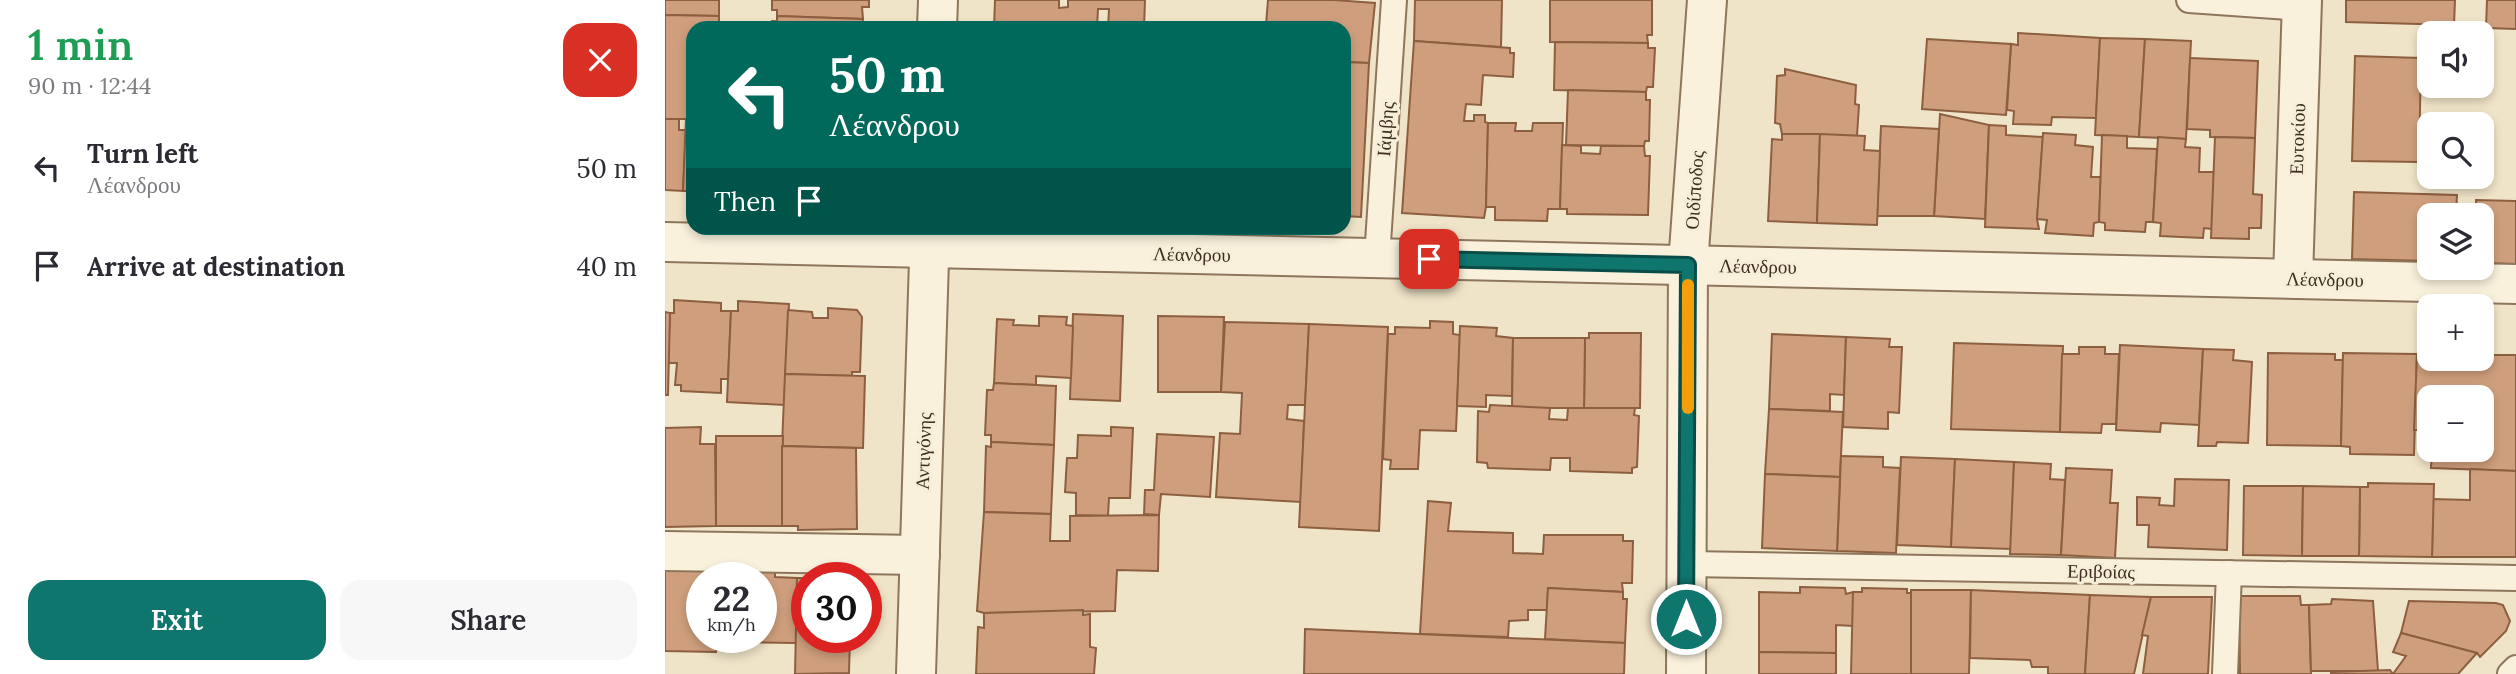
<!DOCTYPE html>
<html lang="en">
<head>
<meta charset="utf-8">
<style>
	body { margin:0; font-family:Lora,serif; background:#f7f7f7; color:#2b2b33; height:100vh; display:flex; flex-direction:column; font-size:26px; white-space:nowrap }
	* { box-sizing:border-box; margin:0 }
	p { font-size:23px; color:#7c7c81 }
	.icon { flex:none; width:38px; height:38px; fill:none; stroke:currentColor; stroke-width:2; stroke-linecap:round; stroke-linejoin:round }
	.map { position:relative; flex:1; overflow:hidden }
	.drawer { display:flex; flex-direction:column; background:#fff; width:665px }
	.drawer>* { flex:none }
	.guide { position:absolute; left:21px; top:21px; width:665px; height:214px; border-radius:21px; box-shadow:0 4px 10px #0003; background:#00695c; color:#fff; overflow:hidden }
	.controls { position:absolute; left:1752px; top:21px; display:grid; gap:14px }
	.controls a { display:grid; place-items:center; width:77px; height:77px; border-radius:14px; background:#fff; box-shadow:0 4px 10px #0003; font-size:35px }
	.speed { position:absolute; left:21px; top:562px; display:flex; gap:14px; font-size:35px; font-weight:700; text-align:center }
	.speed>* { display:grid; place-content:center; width:91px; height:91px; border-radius:50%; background:#fff; box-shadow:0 4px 10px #0003; line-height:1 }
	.speed small { font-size:18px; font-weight:400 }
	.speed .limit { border:10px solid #d22; background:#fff; color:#111 }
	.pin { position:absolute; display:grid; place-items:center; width:60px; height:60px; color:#fff; margin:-30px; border-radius:14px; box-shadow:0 4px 10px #0006 }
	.me { position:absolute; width:77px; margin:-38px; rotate:0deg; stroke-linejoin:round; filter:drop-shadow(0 0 5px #0008) }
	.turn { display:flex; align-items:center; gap:24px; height:147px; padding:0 28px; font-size:32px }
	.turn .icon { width:91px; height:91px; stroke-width:2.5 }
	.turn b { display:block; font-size:49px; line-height:60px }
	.then { display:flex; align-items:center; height:66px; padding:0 28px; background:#0003; gap:14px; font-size:26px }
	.round { display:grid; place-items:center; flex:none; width:74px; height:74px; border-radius:21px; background:#f7f7f7 }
	.head { display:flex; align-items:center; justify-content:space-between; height:119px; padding:0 28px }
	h1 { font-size:42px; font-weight:600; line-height:52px; color:#1e9e55 }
	.cta { display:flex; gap:14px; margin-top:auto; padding:14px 28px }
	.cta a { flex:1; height:80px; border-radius:21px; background:#0f766e; color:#fff; font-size:28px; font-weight:600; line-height:80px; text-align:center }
	.cta a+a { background:#f7f7f7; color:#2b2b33 }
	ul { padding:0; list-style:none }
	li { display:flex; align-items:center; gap:21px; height:98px; padding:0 28px }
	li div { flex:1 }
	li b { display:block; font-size:26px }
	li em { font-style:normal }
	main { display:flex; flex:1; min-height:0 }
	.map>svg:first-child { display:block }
</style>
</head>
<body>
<main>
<section class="drawer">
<div class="head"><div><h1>1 min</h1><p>90 m · 12:44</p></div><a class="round" style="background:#d93025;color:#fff"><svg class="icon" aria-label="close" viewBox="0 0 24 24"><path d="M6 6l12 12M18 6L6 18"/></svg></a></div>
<ul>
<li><svg class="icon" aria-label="left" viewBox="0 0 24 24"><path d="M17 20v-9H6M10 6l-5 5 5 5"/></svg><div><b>Turn left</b><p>Λέανδρου</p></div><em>50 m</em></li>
<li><svg class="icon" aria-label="arrive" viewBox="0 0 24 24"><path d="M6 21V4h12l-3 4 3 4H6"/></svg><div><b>Arrive at destination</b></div><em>40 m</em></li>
</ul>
<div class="cta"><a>Exit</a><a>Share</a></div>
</section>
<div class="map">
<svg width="1851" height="674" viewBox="0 0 1851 674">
	<rect width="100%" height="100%" fill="#f0e4c8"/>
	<g fill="#cf9f7d" stroke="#8d5f41" stroke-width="2">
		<polygon points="0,0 54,0 54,16 0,15"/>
		<polygon points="107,0 204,0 204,7 197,7 198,19 112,16 112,10 107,10"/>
		<polygon points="330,0 394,0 394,8 403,7 403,0 480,0 479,28 443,28 444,9 433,9 432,28 329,28"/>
		<polygon points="603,0 669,0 710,3 704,63 679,62 679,28 606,28 606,25 601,25"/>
		<polygon points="750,0 837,0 836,47 749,41"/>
		<polygon points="885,0 987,0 987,35 982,35 983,43 885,42"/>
		<polygon points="1681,0 1790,0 1789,25 1681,22"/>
		<polygon points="1822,0 1851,0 1851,29 1821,28"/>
		<polygon points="0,15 54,16 54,28 28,28 28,119 0,119"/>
		<polygon points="112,16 198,19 197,28 107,28 107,21 112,21"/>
		<polygon points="1353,33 1435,38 1431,118 1387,117 1386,125 1348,124 1349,111 1342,110 1346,44 1353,45"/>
		<polygon points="1435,38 1480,39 1474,137 1430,135"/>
		<polygon points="1262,39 1346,44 1341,115 1257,109"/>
		<polygon points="1480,39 1526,41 1521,139 1474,137"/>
		<polygon points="749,41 845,48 845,53 849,53 848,77 818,75 816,105 801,104 799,121 809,121 809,115 820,115 820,122 823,123 821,207 819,218 737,213"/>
		<polygon points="890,42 983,43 983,48 990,48 988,87 982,87 981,92 889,90"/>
		<polygon points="1690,56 1756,58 1754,162 1687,161"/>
		<polygon points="1525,58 1593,61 1590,138 1545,137 1545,130 1522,129"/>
		<polygon points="679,62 704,63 696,217 679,216"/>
		<polygon points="1120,69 1191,85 1190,104 1194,105 1192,136 1117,134 1115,124 1110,123 1112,76 1120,75"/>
		<polygon points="903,90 981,92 981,100 985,100 984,141 980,141 979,146 901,145"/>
		<polygon points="1275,114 1324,125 1320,219 1269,216"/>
		<polygon points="0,119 14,119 14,130 21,130 18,191 0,190"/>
		<polygon points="21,119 28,119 28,191 18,191"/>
		<polygon points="823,123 851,123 850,131 867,131 868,123 898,123 895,209 883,209 882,221 830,220 830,207 821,207"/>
		<polygon points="1324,125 1341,126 1341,135 1378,137 1372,219 1374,229 1320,227"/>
		<polygon points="1216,126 1274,129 1269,216 1212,216"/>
		<polygon points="1378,133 1411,135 1410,145 1428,147 1426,177 1436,177 1434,222 1429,223 1428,236 1380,233 1382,220 1372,219"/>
		<polygon points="1117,134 1155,134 1152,223 1103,221 1107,139 1117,140"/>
		<polygon points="1155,134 1200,136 1199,150 1215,151 1212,225 1152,223"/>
		<polygon points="1437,135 1462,136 1462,148 1492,149 1488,222 1481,222 1480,232 1440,230 1440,223 1434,222"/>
		<polygon points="1493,137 1521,139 1520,147 1535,148 1534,172 1549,172 1547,229 1539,228 1538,238 1495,236 1496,223 1488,222"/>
		<polygon points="1550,137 1590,138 1588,194 1597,195 1596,228 1584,228 1584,239 1546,238"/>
		<polygon points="897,145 916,146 916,153 935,154 936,146 979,146 980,156 985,156 983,215 902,214 902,209 895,209"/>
		<polygon points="1689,192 1792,195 1791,215 1764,215 1764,261 1687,259"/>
		<polygon points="1811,200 1851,201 1851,264 1816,263 1816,215 1811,215"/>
		<polygon points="9,300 56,303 56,311 66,311 63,379 56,379 56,393 16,391 16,385 10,385 12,363 3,363 5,313 9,313"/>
		<polygon points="73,301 124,304 119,405 62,402 66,311 73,311"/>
		<polygon points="163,308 192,310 197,317 195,372 187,372 187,376 120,374 123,310 147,312 148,318 163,318"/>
		<polygon points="0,312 5,313 3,395 0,395"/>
		<polygon points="408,314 458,316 455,401 405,399"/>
		<polygon points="374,316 402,317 401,325 408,326 406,378 371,376 371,385 329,383 332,319 349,320 348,325 374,326"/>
		<polygon points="493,316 559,317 556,392 493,392"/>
		<polygon points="765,321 788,322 788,334 795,335 791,431 755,430 753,469 725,469 726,460 718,459 723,334 730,334 730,327 765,328"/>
		<polygon points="560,322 644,324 640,405 623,405 622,419 639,421 636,502 551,497 555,433 575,434 577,393 556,392"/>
		<polygon points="644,324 723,327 714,531 634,527"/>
		<polygon points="795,326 832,328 831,336 848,338 847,396 821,395 821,407 792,406"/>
		<polygon points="924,333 976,333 975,408 919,408 920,338 924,338"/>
		<polygon points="1107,334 1181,337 1179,395 1165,394 1165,411 1104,409"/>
		<polygon points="1181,337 1225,339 1224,347 1237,347 1234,413 1223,412 1223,429 1178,427"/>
		<polygon points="848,338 920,338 919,408 847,408"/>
		<polygon points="1289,343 1398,346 1395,432 1286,429"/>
		<polygon points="1455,345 1538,349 1534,425 1496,423 1495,432 1451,430"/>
		<polygon points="1414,347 1440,347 1440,354 1454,354 1451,424 1437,424 1436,433 1395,432 1397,354 1414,354"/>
		<polygon points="1538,349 1569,350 1568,360 1587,362 1583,443 1552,442 1551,446 1533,446"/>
		<polygon points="1603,353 1670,354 1670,360 1678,360 1676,446 1602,445"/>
		<polygon points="1678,353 1752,354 1749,455 1685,454 1685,447 1676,446"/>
		<polygon points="1752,354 1764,354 1764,359 1816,359 1816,355 1851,355 1851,471 1766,468 1767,450 1816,450 1816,397 1764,397 1764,430 1749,430"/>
		<polygon points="120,374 200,376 198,448 117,446"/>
		<polygon points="329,383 391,386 389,445 326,442 326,435 320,435 322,390 328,390"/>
		<polygon points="825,405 885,408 884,419 902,420 903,408 970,408 969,415 974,416 972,467 967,468 967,473 905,471 905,458 886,458 885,470 823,468 822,463 812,462 813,411 824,412"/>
		<polygon points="1104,409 1178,412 1175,477 1100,474"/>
		<polygon points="36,427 35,444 50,444 51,526 0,527 0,428"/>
		<polygon points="446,427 468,428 465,498 444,498 443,516 411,515 411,493 400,492 402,458 412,458 413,435 446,436"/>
		<polygon points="492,434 549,437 545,497 496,494 494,515 479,514 480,490 489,490"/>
		<polygon points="51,436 118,436 117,526 51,526"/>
		<polygon points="326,442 389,445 386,514 319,512 321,446 326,447"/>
		<polygon points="117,446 191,448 192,529 133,530 133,526 117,526"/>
		<polygon points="1176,456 1218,457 1218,467 1235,468 1231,553 1172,551"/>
		<polygon points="1236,457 1290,459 1286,547 1232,545"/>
		<polygon points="1290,459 1349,462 1346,549 1286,547"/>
		<polygon points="1349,462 1386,464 1385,479 1400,480 1396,555 1345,554"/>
		<polygon points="1401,468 1447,470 1445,503 1453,503 1450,558 1396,555"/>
		<polygon points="1805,469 1851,471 1851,557 1767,557 1768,499 1805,500"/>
		<polygon points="1100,474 1175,477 1172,551 1097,548"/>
		<polygon points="1510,479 1564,480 1562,550 1483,547 1484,525 1472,525 1472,497 1495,498 1494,505 1509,506"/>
		<polygon points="1703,483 1769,484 1767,557 1694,556 1695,487 1703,487"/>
		<polygon points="1579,486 1638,486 1637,556 1578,555"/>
		<polygon points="1638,486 1695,487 1694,556 1637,556"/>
		<polygon points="763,501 786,503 783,531 848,533 848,553 878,554 879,535 958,535 958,541 968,541 967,583 957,583 958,592 883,588 882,610 863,610 863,620 844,621 843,637 755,634"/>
		<polygon points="319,512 386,514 385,541 405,541 405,516 494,515 493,571 452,570 450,611 319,613 312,611"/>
		<polygon points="0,570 57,571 57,576 67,577 37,578 37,637 65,637 65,648 52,648 51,652 0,651"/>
		<polygon points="67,570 110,571 110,577 132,578 131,643 65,642 65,637 96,637 96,578 67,578"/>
		<polygon points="132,578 142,578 142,637 185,637 184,673 130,674"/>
		<polygon points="1135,587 1180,588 1181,594 1188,592 1188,626 1171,625 1171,653 1094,652 1094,592 1135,593"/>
		<polygon points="883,588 958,592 958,599 962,599 960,643 880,639"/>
		<polygon points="1197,588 1242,589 1242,593 1246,593 1246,674 1186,674 1188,592 1197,592"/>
		<polygon points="1246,590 1306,590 1304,674 1246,674"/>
		<polygon points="1306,590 1425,595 1420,674 1383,674 1383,667 1367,667 1365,660 1305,658"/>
		<polygon points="1425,595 1486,597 1469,674 1420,674"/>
		<polygon points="1574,596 1635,596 1636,605 1644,605 1646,674 1575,674"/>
		<polygon points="1486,597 1547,597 1543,674 1478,674 1483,636 1477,635"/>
		<polygon points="1667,599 1708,601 1713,671 1646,671 1644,605 1666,604"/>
		<polygon points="1744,601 1831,603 1838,605 1845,621 1841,631 1815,657 1812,653 1736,633"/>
		<polygon points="418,610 418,615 425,614 425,647 431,648 429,674 311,674 313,627 319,628 319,613"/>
		<polygon points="640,629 960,643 959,674 639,674"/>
		<polygon points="1736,633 1812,653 1793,674 1728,674 1741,656 1728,652"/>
		<polygon points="1094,652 1171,653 1171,674 1094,674"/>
		<polygon points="1725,670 1728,674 1666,674 1666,672"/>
	</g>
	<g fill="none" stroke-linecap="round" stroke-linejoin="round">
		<defs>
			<g id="lane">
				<polyline points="1524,0 1637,8"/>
				<polyline points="712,258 729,0"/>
				<polyline points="1022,564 1851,578"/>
				<polyline points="1560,674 1564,573"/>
				<polyline points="1845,674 1851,668"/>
			</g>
			<g id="street">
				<polyline points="272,28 273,0"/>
				<polyline points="0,242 1851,284"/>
				<polyline points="1628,278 1637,0"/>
				<polyline points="0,551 255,555"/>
				<polyline points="251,674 265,228"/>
				<polyline points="1021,674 1023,265 1042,0"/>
			</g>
		</defs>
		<use href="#lane" stroke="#8d765c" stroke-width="28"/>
		<use href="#street" stroke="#8d765c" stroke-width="42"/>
		<use href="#lane" stroke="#faf1dc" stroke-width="24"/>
		<use href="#street" stroke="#faf1dc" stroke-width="38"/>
	</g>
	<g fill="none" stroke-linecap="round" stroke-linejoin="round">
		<defs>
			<polyline id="route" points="764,259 1023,265 1021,619"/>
		</defs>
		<use href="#route" stroke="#0a4d48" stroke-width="18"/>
		<use href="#route" stroke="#0f766e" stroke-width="12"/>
		<polyline stroke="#f59e0b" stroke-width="12" points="1023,408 1023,285"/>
	</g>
	<g text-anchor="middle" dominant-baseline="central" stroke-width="6" stroke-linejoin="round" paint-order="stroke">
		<g font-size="19" fill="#3d2e20" stroke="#f7eed8">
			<text transform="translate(720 129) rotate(-86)">Ιάμβης</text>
			<text transform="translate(1632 139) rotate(-88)">Ευτοκίου</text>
			<text transform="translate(1029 190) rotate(-86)">Οιδίποδος</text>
			<text transform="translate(527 254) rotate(1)">Λέανδρου</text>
			<text transform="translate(1093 266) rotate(1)">Λέανδρου</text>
			<text transform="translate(1660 279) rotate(1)">Λέανδρου</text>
			<text transform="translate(258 451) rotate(-88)">Αντιγόνης</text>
			<text transform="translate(1436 571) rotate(1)">Εριβοίας</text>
		</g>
	</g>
</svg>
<div class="controls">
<a><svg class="icon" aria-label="sound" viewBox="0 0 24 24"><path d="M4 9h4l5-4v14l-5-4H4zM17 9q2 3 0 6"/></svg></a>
<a><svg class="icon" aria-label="search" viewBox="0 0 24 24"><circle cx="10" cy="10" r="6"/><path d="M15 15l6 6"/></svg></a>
<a><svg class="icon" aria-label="layers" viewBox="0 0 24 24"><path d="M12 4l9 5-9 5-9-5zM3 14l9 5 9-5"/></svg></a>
<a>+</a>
<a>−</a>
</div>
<div class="speed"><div>22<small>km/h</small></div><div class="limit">30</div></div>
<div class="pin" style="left:764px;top:259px;background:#d93025"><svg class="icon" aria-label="arrive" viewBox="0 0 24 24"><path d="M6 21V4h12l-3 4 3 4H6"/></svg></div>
<svg class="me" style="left:1021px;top:619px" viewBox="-20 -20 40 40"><circle r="17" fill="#0f766e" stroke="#fff" stroke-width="3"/><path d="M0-11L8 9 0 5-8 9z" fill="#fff"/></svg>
<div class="guide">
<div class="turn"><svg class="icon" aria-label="left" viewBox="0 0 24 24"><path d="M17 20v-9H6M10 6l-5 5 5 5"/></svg><div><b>50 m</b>Λέανδρου</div></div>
<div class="then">Then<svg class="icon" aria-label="arrive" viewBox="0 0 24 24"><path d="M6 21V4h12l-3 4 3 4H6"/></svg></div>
</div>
</div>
</main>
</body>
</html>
